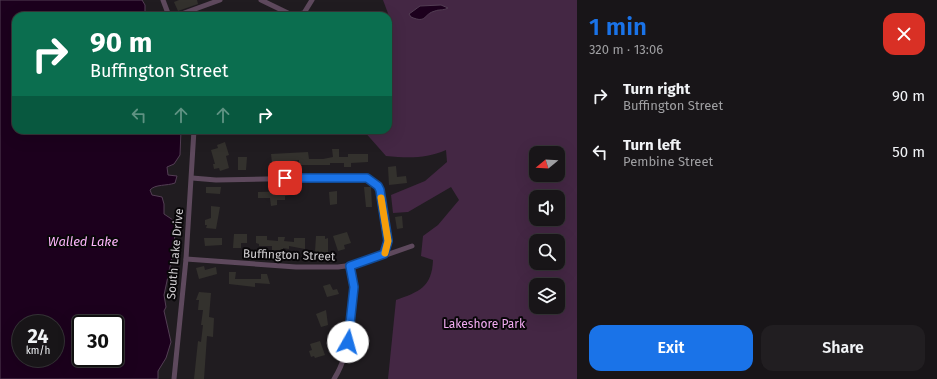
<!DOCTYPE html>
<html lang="en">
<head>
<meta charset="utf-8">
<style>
	body { margin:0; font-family:"Fira Sans",sans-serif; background:#211e21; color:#f1f3f6; height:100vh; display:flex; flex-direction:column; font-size:15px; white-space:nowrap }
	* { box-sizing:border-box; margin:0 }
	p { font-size:13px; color:#9f9fa2 }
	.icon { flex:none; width:22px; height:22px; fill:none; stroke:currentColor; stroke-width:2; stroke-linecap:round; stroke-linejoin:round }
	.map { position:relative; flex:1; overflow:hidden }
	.details { display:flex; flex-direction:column; background:#181518; width:360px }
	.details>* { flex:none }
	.top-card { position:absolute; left:12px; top:12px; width:380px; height:122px; border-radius:12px; box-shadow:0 4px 16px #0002,0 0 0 1px #363437; background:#0b6e4f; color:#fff; overflow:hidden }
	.needle { width:26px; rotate:252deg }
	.tools { position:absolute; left:529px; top:146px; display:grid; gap:8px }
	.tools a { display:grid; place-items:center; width:36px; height:36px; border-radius:8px; background:#181518; box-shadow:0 4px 16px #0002,0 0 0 1px #363437; font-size:20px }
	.speed { position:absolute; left:12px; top:315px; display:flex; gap:8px; font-size:20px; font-weight:700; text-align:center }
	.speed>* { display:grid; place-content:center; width:52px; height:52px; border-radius:50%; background:#181518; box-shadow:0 4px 16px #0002,0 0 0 1px #363437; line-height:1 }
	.speed small { font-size:10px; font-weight:400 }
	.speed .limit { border:2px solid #111; border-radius:6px; background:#fff; color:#111 }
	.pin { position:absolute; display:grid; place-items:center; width:34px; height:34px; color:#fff; margin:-17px; border-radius:8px; box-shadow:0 2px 6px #0006 }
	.me { position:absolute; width:44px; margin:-22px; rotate:7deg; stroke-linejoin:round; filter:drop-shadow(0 0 3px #0008) }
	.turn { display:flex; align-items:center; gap:14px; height:84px; padding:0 12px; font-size:18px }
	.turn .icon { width:52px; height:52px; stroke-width:2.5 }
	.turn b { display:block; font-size:28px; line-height:34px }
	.lanes { display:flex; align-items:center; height:38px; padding:0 12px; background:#0003; justify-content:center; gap:20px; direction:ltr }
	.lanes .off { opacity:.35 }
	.round { display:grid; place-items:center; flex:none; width:42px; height:42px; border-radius:12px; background:#211e21 }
	.overview { display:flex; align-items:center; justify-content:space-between; height:68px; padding:0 12px }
	h1 { font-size:24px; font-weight:600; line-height:30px; color:#1a73e8 }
	.primary-button { display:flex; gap:8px; margin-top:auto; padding:8px 12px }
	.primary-button a { flex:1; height:46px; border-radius:12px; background:#1a73e8; color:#fff; font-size:16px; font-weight:600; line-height:46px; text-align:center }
	.primary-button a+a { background:#211e21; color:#f1f3f6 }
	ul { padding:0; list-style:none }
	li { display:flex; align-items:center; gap:12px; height:56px; padding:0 12px }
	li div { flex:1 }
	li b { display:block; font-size:15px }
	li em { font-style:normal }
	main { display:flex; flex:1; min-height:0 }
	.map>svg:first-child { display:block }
</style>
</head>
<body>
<main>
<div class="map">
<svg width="577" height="379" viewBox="0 0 577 379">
	<rect width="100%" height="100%" fill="#201c20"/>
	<path fill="#442744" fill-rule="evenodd" d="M383,0H577V379H388L396,300C419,292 432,287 433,260L421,256L423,236L438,225L459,200L451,187L408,212L393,213L391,195L425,181L447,162L446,150C425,159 408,158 386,156L363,130H388V21L392,24ZM536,153H558V175H536ZM536,197H558V219H536ZM536,241H558V263H536ZM536,285H558V307H536Z"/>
	<g fill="#1c001d" stroke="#533e54" fill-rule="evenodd">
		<path d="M0,0H142L145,5V16H16V130H181L180,155L174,164L167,167L168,175L177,176L175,183C167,186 155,184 150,190L152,195L162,197L164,204V214L173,220L175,230L174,248L164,295L166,307L164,311L171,342L166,358L158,371V379H0ZM21,324H55V358H21ZM81,324H115V358H81Z"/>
		<path d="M441,5L448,8C442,11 440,9 435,11C423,14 427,24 411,17L409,14L420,6Z"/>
	</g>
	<g fill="#33312d">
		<polygon points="179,0 197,0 198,4 178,11 174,2"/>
		<polygon points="225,142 229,155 226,156 229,168 220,171 219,168 214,169 213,164 215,164 211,150 218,148 217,145"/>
		<polygon points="332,149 339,149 339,157 348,157 348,154 368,154 368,162 351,163 351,167 344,167 344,163 330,163 330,165 299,165 299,160 272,163 271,154 308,152 309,159 323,159 333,157"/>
		<polygon points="238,157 247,157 246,170 238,170"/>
		<polygon points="396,166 397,177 406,176 407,183 389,185 388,167"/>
		<polygon points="206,187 221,187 220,194 206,193"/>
		<polygon points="364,187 371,187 372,207 366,207"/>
		<polygon points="290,189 297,189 296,194 285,196 285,200 277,200 277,205 271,206 270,198 258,198 258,192 290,191"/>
		<polygon points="337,191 337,204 330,205 329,192"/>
		<polygon points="211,206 220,207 216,229 206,228 207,225 205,225 205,220 211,218"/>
		<polygon points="402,216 403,228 397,229 395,217"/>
		<polygon points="347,232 351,243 344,245 345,249 338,251 333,236"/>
		<polygon points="234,234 247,234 247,243 241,243 241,248 233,248"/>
		<polygon points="256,236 267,236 267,240 278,241 278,237 285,237 284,241 294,242 294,238 305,238 305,249 289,246 289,249 283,248 283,250 272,250 272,246 259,246 259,244 256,243"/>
		<polygon points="316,236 325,236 325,239 328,238 328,252 315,252"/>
		<polygon points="204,238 222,238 222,245 205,246"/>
		<polygon points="204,266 205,270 216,267 217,274 199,279 196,268"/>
		<polygon points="229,272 236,272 235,279 261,279 261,274 267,274 270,284 255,283 255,287 229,284"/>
		<polygon points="330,284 333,290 337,289 339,294 327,297 323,286"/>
		<polygon points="199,292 211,293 209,317 214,318 213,337 207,336 204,379 194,379 198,341 201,342 203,325 201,325 203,310 198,310 199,300 196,300"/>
		<polygon points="326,310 328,325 321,327 316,314"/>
		<polygon points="320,341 325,355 315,358 314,356 311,357 309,351 312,350 310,344"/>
	</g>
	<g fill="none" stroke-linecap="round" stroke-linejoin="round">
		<g stroke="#5e495d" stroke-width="5">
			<polyline points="163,0 169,16"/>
			<polyline points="261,0 292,15 304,13 312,0"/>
			<polyline points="176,16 220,0"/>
			<polyline points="192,178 216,180 312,178 372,180 378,186 380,191 388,241 384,254"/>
			<polyline points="186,259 296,267 338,267 360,264 412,246"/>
			<polyline points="174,379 186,259 194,130"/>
			<path d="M334,379C352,351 356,299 350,266"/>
		</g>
	</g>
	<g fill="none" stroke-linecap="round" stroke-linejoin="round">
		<defs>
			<polyline id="route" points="285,178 367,178 378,186 380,190 388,241 384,254 350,266 354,287 348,342"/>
		</defs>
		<use href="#route" stroke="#114b97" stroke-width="10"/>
		<use href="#route" stroke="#1a73e8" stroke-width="7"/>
		<polyline stroke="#f59e0b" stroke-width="7" points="381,198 388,241 385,253"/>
	</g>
	<g text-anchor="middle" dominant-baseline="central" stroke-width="4" stroke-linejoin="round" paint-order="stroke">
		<g font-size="12" fill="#d3d0d3" stroke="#090709">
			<text transform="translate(175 254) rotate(-85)">South Lake Drive</text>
			<text transform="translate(289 255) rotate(2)">Buffington Street</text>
		</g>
		<g font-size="12" fill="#f1aaf0" stroke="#090709">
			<text x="484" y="324">Lakeshore Park</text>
		</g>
		<g font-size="13" font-style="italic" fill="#fdb5fb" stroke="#090709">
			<text x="83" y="241">Walled Lake</text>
		</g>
	</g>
</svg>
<div class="tools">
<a><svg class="needle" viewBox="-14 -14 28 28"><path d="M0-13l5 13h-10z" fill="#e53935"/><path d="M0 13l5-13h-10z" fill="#9f9fa2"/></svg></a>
<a><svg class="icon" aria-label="sound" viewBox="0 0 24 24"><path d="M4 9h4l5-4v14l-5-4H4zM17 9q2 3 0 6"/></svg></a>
<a><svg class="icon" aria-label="search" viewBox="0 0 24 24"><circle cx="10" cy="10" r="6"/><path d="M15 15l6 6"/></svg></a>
<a><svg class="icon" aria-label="layers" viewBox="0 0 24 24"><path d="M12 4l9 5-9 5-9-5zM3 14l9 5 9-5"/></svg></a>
</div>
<div class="speed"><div>24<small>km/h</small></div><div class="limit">30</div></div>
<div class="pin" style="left:285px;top:178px;background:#d93025"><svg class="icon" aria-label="arrive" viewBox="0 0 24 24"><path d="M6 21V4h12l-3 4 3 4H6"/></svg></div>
<svg class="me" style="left:348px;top:342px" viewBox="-20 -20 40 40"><circle r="19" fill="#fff"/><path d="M0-13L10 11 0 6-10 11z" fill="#1a73e8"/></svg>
<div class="top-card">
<div class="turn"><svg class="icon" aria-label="right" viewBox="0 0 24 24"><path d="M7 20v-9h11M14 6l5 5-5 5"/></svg><div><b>90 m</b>Buffington Street</div></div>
<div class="lanes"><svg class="icon off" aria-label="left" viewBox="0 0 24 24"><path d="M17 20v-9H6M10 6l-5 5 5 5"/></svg><svg class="icon off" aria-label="ahead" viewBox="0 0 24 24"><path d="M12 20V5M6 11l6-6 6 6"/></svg><svg class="icon off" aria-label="ahead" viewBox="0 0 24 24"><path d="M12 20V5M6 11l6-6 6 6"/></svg><svg class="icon" aria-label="right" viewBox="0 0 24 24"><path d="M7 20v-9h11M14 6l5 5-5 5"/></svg></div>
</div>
</div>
<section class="details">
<div class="overview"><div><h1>1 min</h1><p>320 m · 13:06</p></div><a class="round" style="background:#d93025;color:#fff"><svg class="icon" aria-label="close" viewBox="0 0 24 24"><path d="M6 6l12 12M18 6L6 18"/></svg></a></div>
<ul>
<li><svg class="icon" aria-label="right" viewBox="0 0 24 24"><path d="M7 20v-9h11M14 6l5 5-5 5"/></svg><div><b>Turn right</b><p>Buffington Street</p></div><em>90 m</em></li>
<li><svg class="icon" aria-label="left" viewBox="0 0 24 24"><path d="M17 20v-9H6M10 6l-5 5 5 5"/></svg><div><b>Turn left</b><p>Pembine Street</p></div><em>50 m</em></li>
</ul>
<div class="primary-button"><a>Exit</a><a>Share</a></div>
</section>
</main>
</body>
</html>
